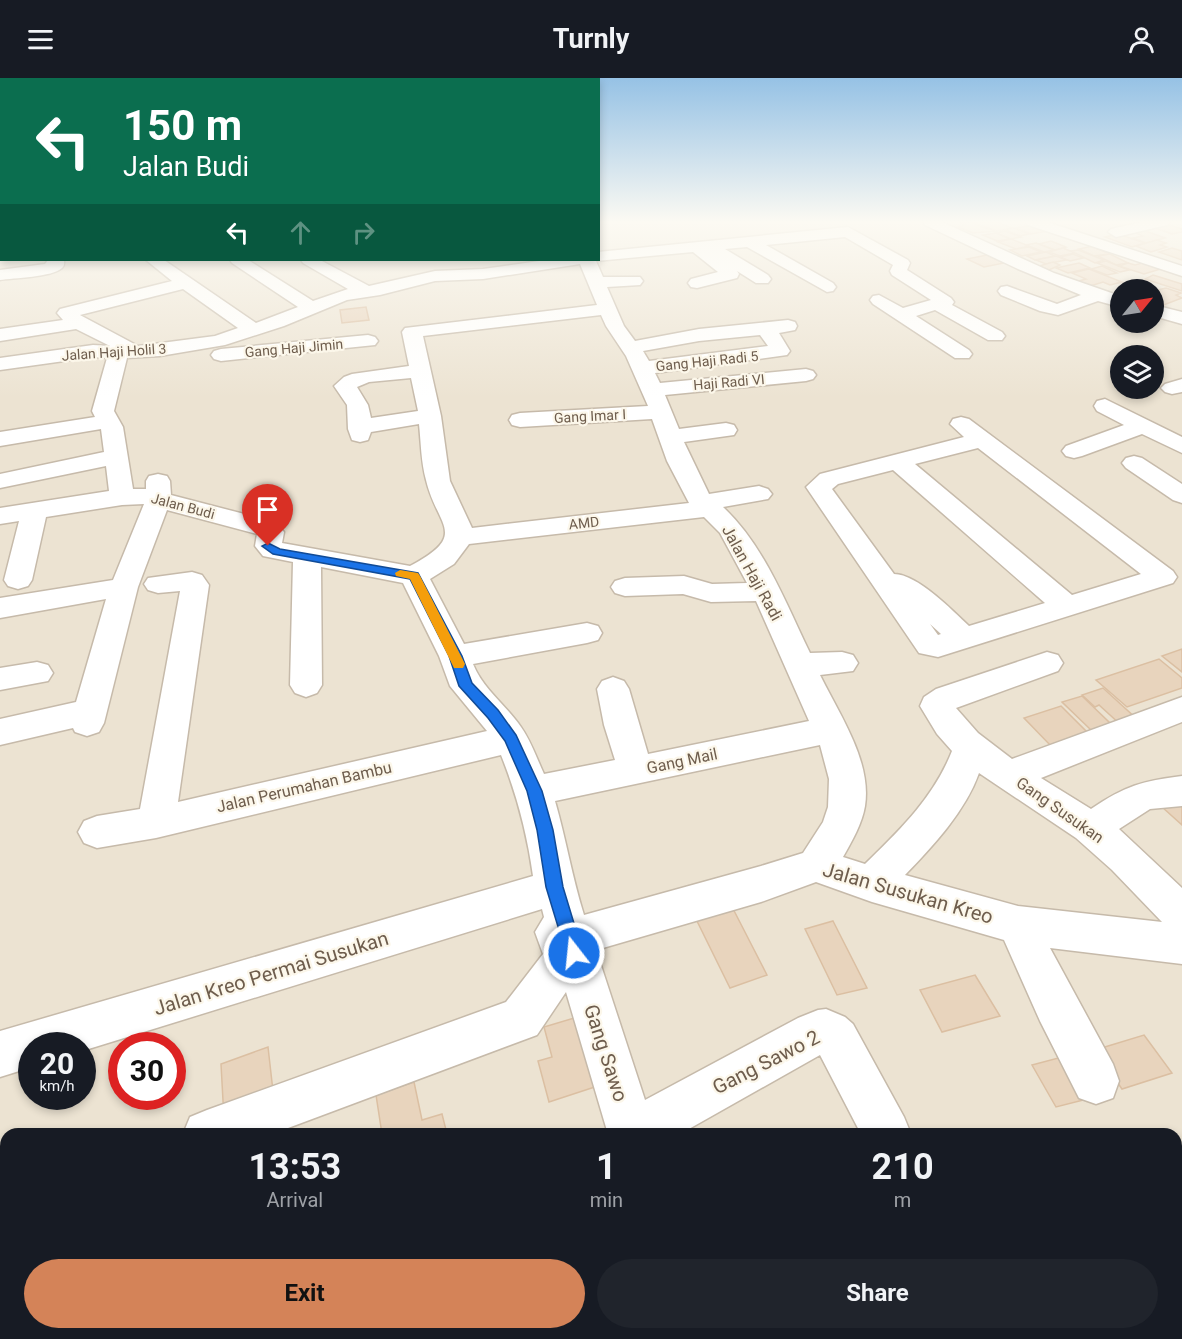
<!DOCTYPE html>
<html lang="en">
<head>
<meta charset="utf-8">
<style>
	body { margin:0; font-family:Roboto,sans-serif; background:#20242c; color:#f1f3f6; height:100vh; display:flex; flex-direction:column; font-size:22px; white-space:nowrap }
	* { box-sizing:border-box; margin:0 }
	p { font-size:20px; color:#9ea1a6 }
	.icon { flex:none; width:33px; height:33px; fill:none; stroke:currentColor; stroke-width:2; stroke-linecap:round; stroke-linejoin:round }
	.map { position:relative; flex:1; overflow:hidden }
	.side { position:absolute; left:0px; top:1050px; width:1182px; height:212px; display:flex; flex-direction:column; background:#171b24; border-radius:18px 18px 0 0; box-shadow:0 3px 9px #0003 }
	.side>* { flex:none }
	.hud { position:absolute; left:0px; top:0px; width:600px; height:183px; box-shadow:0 3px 9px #0003; background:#0b6e4f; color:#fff; overflow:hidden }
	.needle { width:39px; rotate:60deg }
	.controls { position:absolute; left:1110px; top:201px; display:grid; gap:12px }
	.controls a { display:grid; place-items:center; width:54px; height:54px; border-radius:50%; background:#171b24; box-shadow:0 3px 9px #0003; font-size:30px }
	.speed { position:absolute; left:18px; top:954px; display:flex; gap:12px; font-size:30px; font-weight:700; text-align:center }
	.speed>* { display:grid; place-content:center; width:78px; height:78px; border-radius:50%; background:#171b24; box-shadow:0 3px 9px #0003; line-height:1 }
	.speed small { font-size:15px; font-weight:400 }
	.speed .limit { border:9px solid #d22; background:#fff; color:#111 }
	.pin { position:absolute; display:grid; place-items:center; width:51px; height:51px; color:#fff; margin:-62px -26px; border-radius:50% 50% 50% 0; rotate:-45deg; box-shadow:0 0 6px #0007 }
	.pin .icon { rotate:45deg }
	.me { position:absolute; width:66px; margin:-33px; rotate:344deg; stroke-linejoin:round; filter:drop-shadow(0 0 4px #0008) }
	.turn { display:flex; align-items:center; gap:21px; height:126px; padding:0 24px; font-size:27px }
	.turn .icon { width:78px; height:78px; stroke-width:2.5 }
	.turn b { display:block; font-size:42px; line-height:51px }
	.lanes { display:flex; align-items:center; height:57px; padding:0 24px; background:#0003; justify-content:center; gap:30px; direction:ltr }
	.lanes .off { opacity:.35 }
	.eta { display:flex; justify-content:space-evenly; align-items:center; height:102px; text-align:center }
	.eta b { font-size:36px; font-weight:700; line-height:42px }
	.button { display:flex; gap:12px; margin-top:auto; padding:12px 24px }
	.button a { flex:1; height:69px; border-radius:36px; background:#d48358; color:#111; font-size:24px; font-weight:700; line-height:69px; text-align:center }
	.button a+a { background:#20242c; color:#f1f3f6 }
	header { display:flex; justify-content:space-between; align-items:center; height:78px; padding:0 24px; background:#171b24; font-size:27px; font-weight:700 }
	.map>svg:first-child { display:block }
</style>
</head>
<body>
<header><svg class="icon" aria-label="menu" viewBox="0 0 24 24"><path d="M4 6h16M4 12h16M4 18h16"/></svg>Turnly<svg class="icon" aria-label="person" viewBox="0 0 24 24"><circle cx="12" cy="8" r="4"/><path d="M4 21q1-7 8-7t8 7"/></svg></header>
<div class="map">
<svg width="1182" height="1261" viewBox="0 0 1182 1261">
	<rect width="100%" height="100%" fill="#f9f3e4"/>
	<path fill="#ece3d2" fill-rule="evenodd" d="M0,144L2,182H598L599,144H1182V1261H0ZM1120,212H1154V244H1120ZM1120,278H1154V310H1120ZM32,968H82V1018H32ZM122,968H172V1018H122ZM6,1056H1176V1256H6Z"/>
	<g fill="#e8d4bd" stroke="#dbbfa2" stroke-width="1.5">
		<polygon points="970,144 985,150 997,153 973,155 958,149 965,147 960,145"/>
		<polygon points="971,144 997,144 1012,150 997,153"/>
		<polygon points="1163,145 1182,151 1182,154 1172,156 1149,148"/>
		<polygon points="1037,146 1054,152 1031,156 1016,150"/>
		<polygon points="1014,150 1029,156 1020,158 1005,152"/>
		<polygon points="1140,151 1165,160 1146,165 1133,160 1143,158 1131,153"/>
		<polygon points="1005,153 1021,159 1011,161 996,155"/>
		<polygon points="996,155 1010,161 997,163 983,157"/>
		<polygon points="1118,156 1145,165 1132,169 1105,159"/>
		<polygon points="1011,161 1029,168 1016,171 998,164"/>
		<polygon points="1157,162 1166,165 1160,167 1167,169 1151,174 1136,168"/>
		<polygon points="1051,163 1066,169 1055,172 1039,166"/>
		<polygon points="1036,165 1054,172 1044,174 1026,167"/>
		<polygon points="1097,167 1103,170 1098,171 1105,174 1116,175 1094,178 1079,171"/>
		<polygon points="1029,169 1041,174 1022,178 1010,172"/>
		<polygon points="1063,170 1075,175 1060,178 1049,174"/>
		<polygon points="1172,170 1182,173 1182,182 1159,174"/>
		<polygon points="1078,172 1104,182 1095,185 1071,173"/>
		<polygon points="1046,174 1055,178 1035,182 1027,178"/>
		<polygon points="1073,176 1083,180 1070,183 1060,179"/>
		<polygon points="1110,176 1128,185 1116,187 1098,178"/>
		<polygon points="987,177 1004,185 984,189 967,181"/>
		<polygon points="1056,178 1066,182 1046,186 1036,182"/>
		<polygon points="1106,183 1129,192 1120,194 1097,185"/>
		<polygon points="1053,184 1060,187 1049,192 1039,188"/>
		<polygon points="1146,184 1164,190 1144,196 1119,188 1128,185 1135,187"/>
		<polygon points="1079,185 1090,190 1068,195 1056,190"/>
		<polygon points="1102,188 1117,195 1107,197 1091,191"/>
		<polygon points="1089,191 1122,204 1110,207 1103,204 1087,209 1075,204 1086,201 1072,195"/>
		<polygon points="1153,197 1182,206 1182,213 1145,201"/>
		<polygon points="1151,210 1158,212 1166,210 1181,215 1176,217 1182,220 1161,228 1154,225 1154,212 1148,212"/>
		<polygon points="366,229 369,242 342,245 340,232"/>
		<polygon points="1182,571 1182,594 1162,578"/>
		<polygon points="1159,581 1182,600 1182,610 1127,629 1096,602"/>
		<polygon points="1103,610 1139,643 1122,648 1099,627 1095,629 1082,617"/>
		<polygon points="1082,618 1111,646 1091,652 1062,624"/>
		<polygon points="1061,628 1087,654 1050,667 1024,640"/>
		<polygon points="1182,720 1182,747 1162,729"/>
		<polygon points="728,821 767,897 730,910 692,833"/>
		<polygon points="833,843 867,910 837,917 805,851"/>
		<polygon points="975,897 1000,938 942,954 920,912"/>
		<polygon points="591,935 613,1003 549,1024 538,983 552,979 544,949"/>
		<polygon points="1144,957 1172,995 1122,1011 1095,972"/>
		<polygon points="268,969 274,1022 224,1041 221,986"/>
		<polygon points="1077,975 1103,1017 1056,1029 1032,987"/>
		<polygon points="414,1004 422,1042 442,1036 447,1056 382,1056 376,1017"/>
		<polygon points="532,1256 621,1256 623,1261 534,1261"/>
	</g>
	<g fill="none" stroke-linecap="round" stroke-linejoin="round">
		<defs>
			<g id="minor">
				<polygon points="923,144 942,144 1054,195 1120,218 1120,229 1098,223 1058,237 1040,233 1001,217 998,213 1001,209 1007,208 1057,226 1081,217 1018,191 925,147"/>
				<polygon points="1026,144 1047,144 1182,188 1182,198 1028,147"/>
				<polygon points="1142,144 1169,144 1167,147 1116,159 1108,154 1111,151"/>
				<rect x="0" y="145" width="2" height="10"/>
				<path d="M848,149L908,182L910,185L907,192L951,220L954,224L952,227L1002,254L1005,258L1002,262H988L935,232L916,238L969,272L972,276L969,280H955L873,226L870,222L873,218L879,217L903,230L931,222L892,197L890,193L893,187L845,159L766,167L833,205L836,209L833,213L827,214L747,169L725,171L768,197L771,201L768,205H756L737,193L739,196L737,200L697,210L691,209L688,205L691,201L718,194L693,174L596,183L603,199H640L643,203L640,207L607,209L624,248L635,263L699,251L788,242L795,244L797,248L795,252L779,255L790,273L787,277L655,295L660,305L806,291L813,293L816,297L813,301L806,303L665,317L679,351L726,345L734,347L737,352L734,357L684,364L709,416L759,408L768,411L772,416L768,421L723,429C764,467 786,526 810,575L842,574L853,577L858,585L853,593L820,597C839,636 872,683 865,728C862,746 852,763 843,779L865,786C900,752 934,719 952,673L937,656L920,628L924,619L936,611L1047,574L1058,577L1063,585L1058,593L956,630L978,655L1012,681L1182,619V644L1041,700L1091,731C1125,708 1142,703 1182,698V728L1150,731L1119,751L1182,810V886L1050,870L1113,986L1119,1003L1113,1020L1096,1026L1079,1020L1040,943L1004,862L872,824L816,804L761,824L596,872L645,1022L798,940L818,932L826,931L845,939L853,946L904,1039L911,1056H861L820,977L680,1056H608L566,914L537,957L272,1056H183L190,1039L207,1032L506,924L543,876L535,854L544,839L542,831L82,973V968H32V989L0,999V953L533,798C527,755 517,717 501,677L156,760L97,770L84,765L78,754L84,743L97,738L140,731L180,513L158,515L148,512L144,506L148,500L192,494L202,497L209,507L178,724L487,653L450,608L439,578L403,505L321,489L322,607L317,615L306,619L295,615L290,607L293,484L263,478L255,468L257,456L167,432L138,509L104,645L99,654L87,658L75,654L73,650L0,667V641L76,624L106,521L0,540V520L113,502L144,426L122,427L46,439L32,502L28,508L18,511L8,508L4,502L19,443L0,446V430L109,413L106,388L0,410V396L104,374L101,351L0,368V354L95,339L92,333L107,280L93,279L0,292V280L93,267L110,268L76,251L0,263V251L63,242L57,235L60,231L172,203L146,182H164L256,245L298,229L232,185L230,182H248L313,223L348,211L303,185L301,182H320L369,208L435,193L483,191L546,182H598V174ZM580,186L597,227L405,250L402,254L409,288L352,296L344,299L334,308L347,327L348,351L352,362L360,364L368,362L371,354L419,346C421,365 421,384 426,402C437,449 470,456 410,488L282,465L284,454L275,444L171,417L170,403L167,398L158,396L149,398L146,403V411H133L123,349L114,333L127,280L160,278L225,267L284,248L347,222L380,217L435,203L483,201ZM183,211L238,250L215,258L138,268L80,237ZM601,237L606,248L626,278L648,328L520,335L512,337L509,342L512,347L520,349L652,341L667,383L689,425L472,450L450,403L441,338L423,258ZM760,257L768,268L649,283L643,273L699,263ZM411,300L418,333L371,340L368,327L357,309L369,304ZM704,439L720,455L747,505L712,506L684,498L625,500L615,503L611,509L615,515L625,518L683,516L711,524L756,523L809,643L648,676L629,611L624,603L613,599L602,603L597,611L604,647L615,682L544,696C537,681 531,663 521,649C506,627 483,611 473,586L587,565L598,562L602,555L598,548L587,545L464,566L430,501L454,486L469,466ZM820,667L829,701L828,729L823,744L803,775L761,788L584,837C572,799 566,761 555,723ZM979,695L1076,760L1112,792L1162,844L1018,828L905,797C933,768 965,734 979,695Z"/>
				<path d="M48,182H64C64,185 65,187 62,190C53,199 13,200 0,202V192L45,186Z"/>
				<polygon points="1154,227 1182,234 1182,246 1154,238"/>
				<polygon points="368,257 375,259 378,263 375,267 221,283 214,281 211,277 214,273 221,271"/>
				<polygon points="1182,301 1182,314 1172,316 1165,314 1161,310 1165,306"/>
				<polygon points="1105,321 1182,359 1182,375 1142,356 1082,378 1074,380 1066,378 1062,373 1066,368 1124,347 1097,333 1094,328 1097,323"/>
				<path d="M961,339L969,341L1173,493L1177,499L1173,505L938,579L919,575L806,409L820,396L964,359L950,346L953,341ZM978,370L1141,496L1072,517L915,386ZM893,392L1045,525L969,548C952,532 917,496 894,496L832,411L838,406ZM930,546L941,556L938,557Z"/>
				<polygon points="1134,378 1142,380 1182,406 1182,425 1173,422 1126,390 1122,385 1126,380"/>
				<polygon points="37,584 48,587 53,595 48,603 0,612 0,590"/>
				<polygon points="6,1104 6,1156 0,1158 0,1106"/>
				<polygon points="1176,1165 1182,1168 1182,1229 1176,1227"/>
				<polygon points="194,1256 258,1256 256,1261 192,1261"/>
				<polygon points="674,1256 730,1256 732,1261 676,1261"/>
				<polygon points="956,1256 1013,1256 1015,1261 958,1261"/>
			</g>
		</defs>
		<use href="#minor" stroke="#c6baaa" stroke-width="3"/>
		<use href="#minor" fill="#fff" fill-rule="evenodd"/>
	</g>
	<linearGradient id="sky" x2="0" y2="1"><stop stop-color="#96c2e5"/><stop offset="0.45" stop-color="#fcfaf3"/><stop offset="1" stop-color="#fcfaf3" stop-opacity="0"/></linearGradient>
	<rect width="1182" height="320" fill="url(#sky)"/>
	<polygon fill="#1a73e8" stroke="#114b97" stroke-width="1.5" points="268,465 280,471 418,495 462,578 472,605 498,632 516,657 542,713 553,752 563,809 583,875 581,881 574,883 568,881 566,875 546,809 537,752 527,713 505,663 488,640 459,608 449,578 410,501 273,476 262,468"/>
	<polygon fill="#f59e0b" points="400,492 418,495 420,498 465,586 463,590 454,590 410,501 396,498 395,495"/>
	<g text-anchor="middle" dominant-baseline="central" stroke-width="4.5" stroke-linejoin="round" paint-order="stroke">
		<g font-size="14" fill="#6e5d4d" stroke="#fcf7ea">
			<text transform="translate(294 270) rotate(-5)">Gang Haji Jimin</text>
			<text transform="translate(114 274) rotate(-4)">Jalan Haji Holil 3</text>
			<text transform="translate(707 283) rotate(-6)">Gang Haji Radi 5</text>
			<text transform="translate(729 304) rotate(-5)">Haji Radi VI</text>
			<text transform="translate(590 338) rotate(-3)">Gang Imar I</text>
			<text transform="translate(183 428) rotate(15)">Jalan Budi</text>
			<text transform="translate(584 445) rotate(-6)">AMD</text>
		</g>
		<g font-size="16" fill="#6e5d4d" stroke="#fcf7ea">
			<text transform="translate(752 495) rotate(61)">Jalan Haji Radi</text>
			<text transform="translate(682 683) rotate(-12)">Gang Mail</text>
			<text transform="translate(304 709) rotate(-13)">Jalan Perumahan Bambu</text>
			<text transform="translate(1060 732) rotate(35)">Gang Susukan</text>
		</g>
		<g font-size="20" fill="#6e5d4d" stroke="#fcf7ea">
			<text transform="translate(908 815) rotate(16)">Jalan Susukan Kreo</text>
			<text transform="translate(271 895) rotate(-17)">Jalan Kreo Permai Susukan</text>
			<text transform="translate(606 975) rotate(72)">Gang Sawo</text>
			<text transform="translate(766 984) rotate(-27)">Gang Sawo 2</text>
		</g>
	</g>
</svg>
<div class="controls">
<a><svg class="needle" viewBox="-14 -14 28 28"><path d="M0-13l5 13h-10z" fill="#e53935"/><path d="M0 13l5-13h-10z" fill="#9ea1a6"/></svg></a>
<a><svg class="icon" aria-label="layers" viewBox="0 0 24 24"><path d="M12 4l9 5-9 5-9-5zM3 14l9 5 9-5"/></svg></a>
</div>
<div class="speed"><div>20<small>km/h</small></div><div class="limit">30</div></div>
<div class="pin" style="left:268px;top:468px;background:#d93025"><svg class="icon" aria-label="arrive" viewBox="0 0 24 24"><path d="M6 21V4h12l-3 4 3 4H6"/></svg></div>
<svg class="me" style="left:574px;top:875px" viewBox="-20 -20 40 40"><circle r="17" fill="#1a73e8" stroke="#fff" stroke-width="3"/><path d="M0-11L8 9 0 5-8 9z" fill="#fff"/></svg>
<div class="hud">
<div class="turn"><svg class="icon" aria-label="left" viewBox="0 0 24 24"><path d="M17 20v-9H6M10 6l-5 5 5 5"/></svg><div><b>150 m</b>Jalan Budi</div></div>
<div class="lanes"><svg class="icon" aria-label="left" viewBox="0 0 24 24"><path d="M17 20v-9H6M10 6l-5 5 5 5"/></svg><svg class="icon off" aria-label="ahead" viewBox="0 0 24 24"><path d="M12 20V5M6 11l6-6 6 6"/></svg><svg class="icon off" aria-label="right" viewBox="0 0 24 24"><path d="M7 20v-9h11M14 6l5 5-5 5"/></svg></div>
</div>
<section class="side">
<div class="eta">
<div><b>13:53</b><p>Arrival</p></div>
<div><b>1</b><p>min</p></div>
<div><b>210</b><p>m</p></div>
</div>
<div class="button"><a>Exit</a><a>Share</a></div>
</section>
</div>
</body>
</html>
